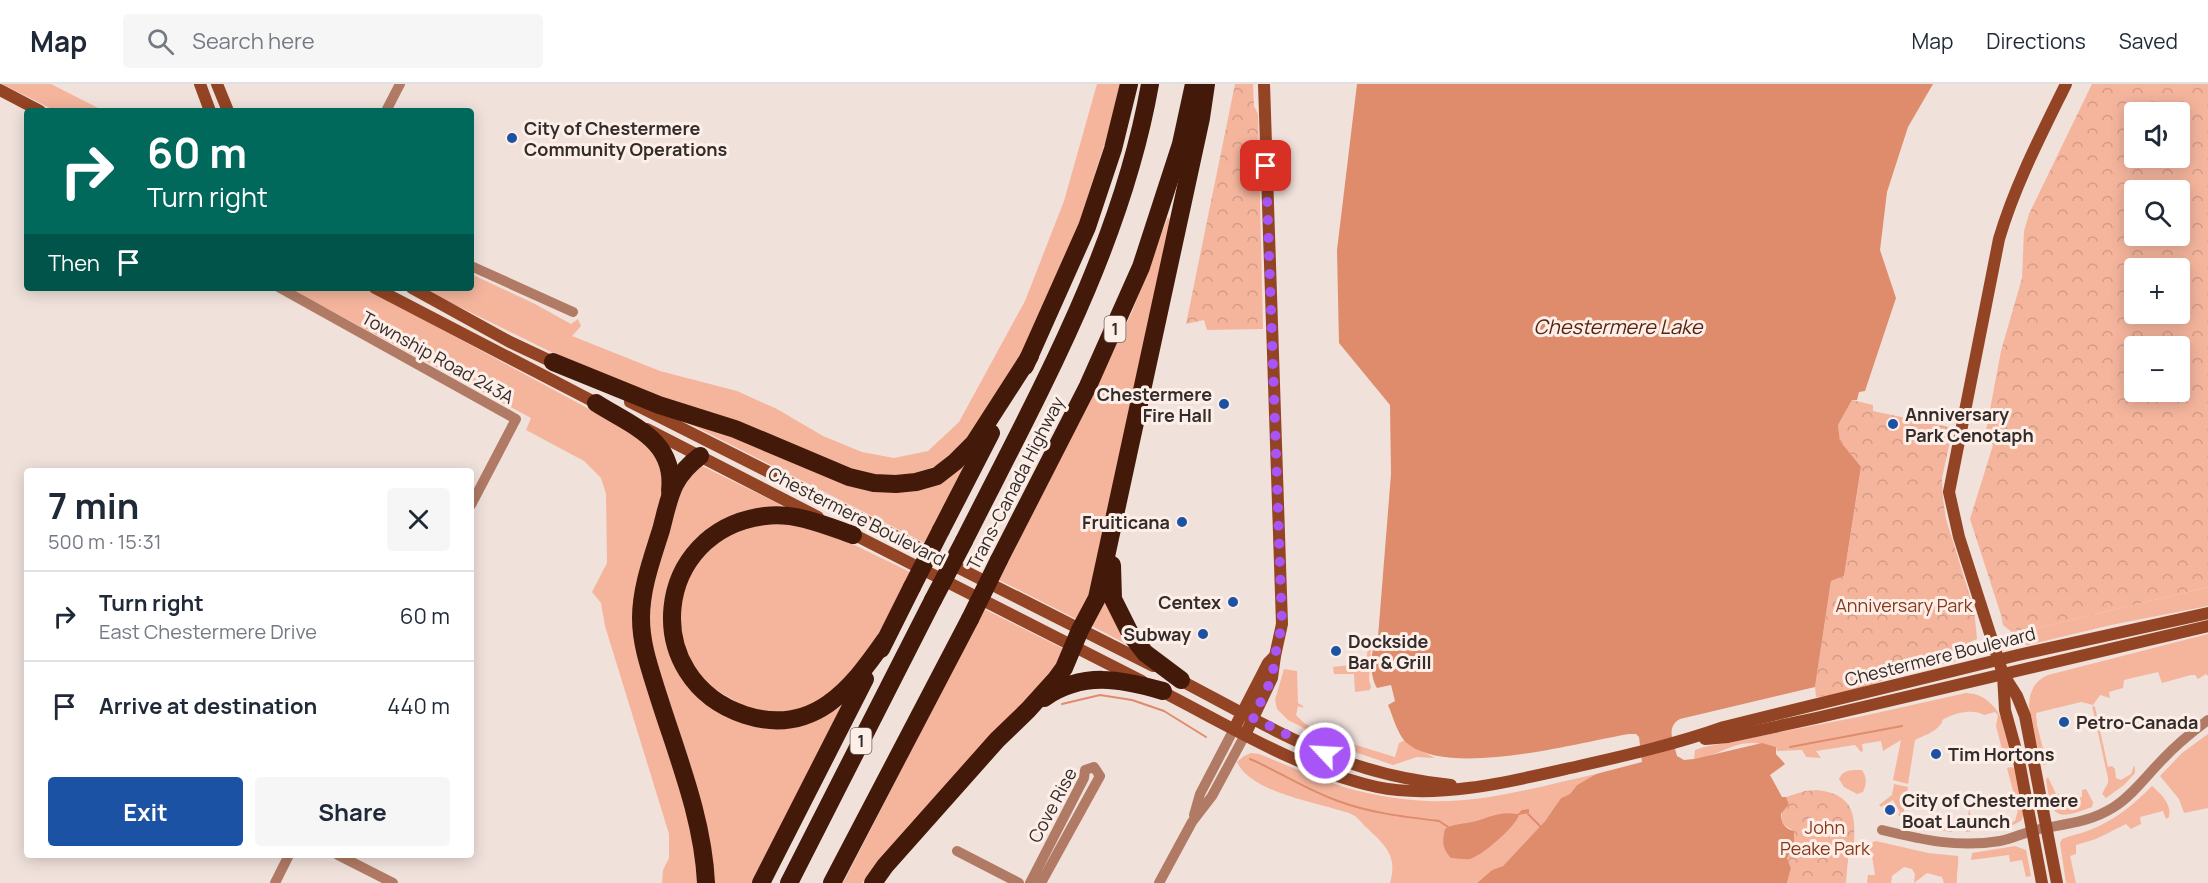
<!DOCTYPE html>
<html lang="en">
<head>
<meta charset="utf-8">
<style>
	body { margin:0; font-family:Manrope,sans-serif; background:#f6f6f7; color:#1f2937; height:100vh; display:flex; flex-direction:column; font-size:22px; white-space:nowrap }
	* { box-sizing:border-box; margin:0 }
	p { font-size:20px; color:#747a83 }
	.icon { flex:none; width:33px; height:33px; fill:none; stroke:currentColor; stroke-width:2; stroke-linecap:round; stroke-linejoin:round }
	.map { position:relative; flex:1; overflow:hidden }
	.panel { position:absolute; left:24px; top:384px; width:450px; height:390px; display:flex; flex-direction:column; background:#fff; border-radius:6px; box-shadow:0 3px 15px #0003 }
	.panel>* { flex:none }
	.top-card { position:absolute; left:24px; top:24px; width:450px; height:183px; border-radius:6px; box-shadow:0 3px 15px #0003; background:#00695c; color:#fff; overflow:hidden }
	.buttons { position:absolute; left:2124px; top:18px; display:grid; gap:12px }
	.buttons a { display:grid; place-items:center; width:66px; height:66px; border-radius:6px; background:#fff; box-shadow:0 3px 15px #0003; font-size:30px }
	.pin { position:absolute; display:grid; place-items:center; width:51px; height:51px; color:#fff; margin:-26px; border-radius:12px; box-shadow:0 3px 9px #0006 }
	.me { position:absolute; width:66px; margin:-33px; rotate:295deg; stroke-linejoin:round; filter:drop-shadow(0 0 4px #0008) }
	.turn { display:flex; align-items:center; gap:21px; height:126px; padding:0 24px; font-size:27px }
	.turn .icon { width:78px; height:78px; stroke-width:2.5 }
	.turn b { display:block; font-size:42px; line-height:51px }
	.then { display:flex; align-items:center; height:57px; padding:0 24px; background:#0003; gap:12px; font-size:22px }
	.round { display:grid; place-items:center; flex:none; width:63px; height:63px; border-radius:6px; background:#f6f6f7 }
	.headline { display:flex; align-items:center; justify-content:space-between; height:102px; padding:0 24px }
	h1 { font-size:36px; font-weight:700; line-height:45px }
	.action { display:flex; gap:12px; margin-top:auto; padding:12px 24px }
	.action a { flex:1; height:69px; border-radius:6px; background:#1c52a4; color:#fff; font-size:24px; font-weight:700; line-height:69px; text-align:center }
	.action a+a { background:#f6f6f7; color:#1f2937 }
	ul { padding:0; list-style:none }
	li { display:flex; align-items:center; gap:18px; height:90px; padding:0 24px; border-top:2px solid #e0e1e3 }
	li div { flex:1 }
	li b { display:block; font-size:22px }
	li em { font-style:normal }
	header { display:flex; align-items:center; gap:36px; box-sizing:border-box; height:84px; padding:0 30px; background:#fff; border-bottom:2px solid #e0e1e3 }
	header strong { font-size:28px }
	nav { display:flex; gap:33px; margin-inline-start:auto; font-size:21px }
	.search { width:420px; height:54px; background:#f6f6f7; display:flex; align-items:center; gap:15px; box-sizing:border-box; padding:0 21px; border-radius:6px; color:#747a83; font-size:22px }
	.map>svg:first-child { display:block }
</style>
</head>
<body>
<header>
<strong>Map</strong>
<div class="search"><svg class="icon" aria-label="search" viewBox="0 0 24 24"><circle cx="10" cy="10" r="6"/><path d="M15 15l6 6"/></svg>Search here</div>
<nav><a>Map</a><a>Directions</a><a>Saved</a></nav>
</header>
<div class="map">
<svg width="2208" height="799" viewBox="0 0 2208 799">
	<defs>
		<pattern id="park-crowns" width="20" height="18" patternUnits="userSpaceOnUse" patternTransform="scale(1.5)"><rect width="20" height="18" fill="#f5b59d"/><path d="M2 6a3 3 0 1 1 6 0M12 15a3 3 0 1 1 6 0" fill="none" stroke="#d29c87"/></pattern>
	</defs>
	<rect width="100%" height="100%" fill="#f0e1db"/>
	<g fill="#f5b59d">
		<polygon points="2,0 51,0 104,27 56,27"/>
		<polygon points="1097,0 1122,0 1119,15 1075,152 1023,266 972,353 936,382 900,394 861,391 647,308 557,271 421,204 471,204 471,190 535,220 571,240 578,235 581,242 572,252 660,287 737,307 777,325 823,352 862,368 894,374 928,367 959,338 1025,217 1064,117"/>
		<polygon points="1168,133 1171,137 1089,518 1076,535 999,496 1091,314 1132,228"/>
		<polygon points="289,204 365,204 628,346 657,369 665,405 634,513 685,717 694,757 699,799 662,799 663,786 669,774 669,750 605,542 601,519 592,508 607,479 606,410 601,394 584,377 526,346 531,334"/>
		<polygon points="690,336 864,405 956,386 966,381 927,460 688,339"/>
		<polygon points="698,380 779,420 785,426 737,432 668,516 701,614 726,631 749,639 818,631 848,620 755,799 711,799 650,565 649,512 677,409"/>
		<polygon points="764,439 791,439 836,452 912,489 872,561 833,608 812,622 789,628 766,628 744,622 707,601 690,577 681,557 679,529 687,492 719,455"/>
		<polygon points="2208,503 2208,522 2111,541 2028,561 2020,560 2013,549 2003,541 2001,531 2006,538 2021,548"/>
		<polygon points="1105,508 1128,561 1092,542"/>
		<polygon points="984,525 1064,565 1062,576 862,799 843,799"/>
		<path d="M2208,550V592L2206,590L2198,595L2195,591H2191L2162,599L2158,588L2124,596L2123,604L2109,608L2110,614L2100,611L2093,621L2081,618L2036,629L2037,641L2047,680L2043,681C2036,653 2013,606 2048,591Z"/>
		<polygon points="1368,562 1371,563 1369,596 1371,603 1370,606 1355,608 1354,590 1334,590 1333,583 1366,579"/>
		<polygon points="1284,585 1297,587 1298,619 1303,622 1303,624 1298,622 1296,631 1304,639 1330,653 1395,673 1399,659 1405,656 1407,660 1435,674 1417,673 1393,681 1343,664 1288,636 1277,625 1275,616"/>
		<path d="M1966,609C1995,609 2010,644 2010,669L1996,673L1995,671L2003,669L1996,642L1998,631L1995,628L1984,631C1974,625 1957,628 1946,634C1939,637 1945,636 1940,641C1935,648 1923,652 1915,656L1908,700L1893,696L1901,656L1883,667L1881,657L1862,660L1863,667L1861,668L1855,661L1816,667L1821,674L1806,673L1802,666L1777,667L1776,663C1735,651 1731,669 1694,675L1695,666L1704,663L1863,632Z"/>
		<polygon points="2092,622 2095,623 2108,683 2112,682 2115,685 2116,694 2121,696 2131,690 2134,682 2135,683 2135,689 2124,701 2106,714 2102,710 2108,699 2108,694"/>
		<polygon points="2208,650 2208,724 2184,729 2179,715 2160,692 2182,669"/>
		<path d="M1251,669L1259,670C1287,681 1315,694 1344,703C1377,713 1414,718 1448,717C1495,716 1550,700 1596,690L1577,701L1570,710L1561,714L1545,737L1503,782L1492,786L1477,799H1390C1398,772 1385,761 1367,744C1362,740 1358,733 1353,731C1348,728 1341,727 1335,725C1308,717 1249,706 1237,678L1244,672Z"/>
		<polygon points="2011,683 2015,684 2024,730 2021,737 2013,741 1966,748 1969,725 1972,737 1979,736 1981,744 1988,743 1987,735 1995,741 2015,737 2018,726 2007,684"/>
		<path d="M1862,686C1867,694 1867,699 1863,708L1857,710L1844,703L1839,695C1843,685 1852,686 1862,686Z"/>
		<path d="M2048,693L2056,710H2059L2061,718L2082,713V706L2086,705L2093,718L2092,723C2055,737 2052,734 2046,696Z"/>
		<polygon points="1894,700 1908,703 1903,732 1905,735 1927,741 1928,739 1942,744 1953,743 1952,748 1910,742 1901,743 1902,734 1898,731 1900,728 1893,716 1881,723 1879,721 1892,711"/>
		<path d="M2152,702C2161,710 2172,720 2169,733L2166,735L2163,727L2140,733L2141,740L2131,745L2126,740L2096,755L2076,761V770L2070,772L2076,799H2066L2060,759L2062,755C2071,751 2081,750 2090,746C2115,736 2133,721 2152,702Z"/>
		<path d="M1876,757L1928,769L1958,772C1959,782 1956,788 1957,799H1944L1942,793L1927,789L1914,799L1915,790L1912,785L1904,783L1892,792L1891,799H1867L1868,791H1875L1872,772L1866,773V761Z"/>
		<polygon points="2015,762 2026,766 2031,792 2026,793 2022,776 2010,778 2009,771 1971,776 1972,769"/>
	</g>
	<g fill="url(#park-crowns)" fill-rule="evenodd">
		<polygon points="1235,0 1253,0 1254,22 1258,30 1263,245 1207,246 1204,236 1186,240"/>
		<path d="M2092,0H2208V503L2021,548L2006,538L2001,531L1970,435L1993,361L1985,352L2001,267L2022,194L2024,147L2029,130ZM2134,28H2180V74H2134ZM2134,106H2180V152H2134ZM2180,184V230H2134V184ZM2134,262H2180V308H2134Z"/>
		<path d="M1852,316L1873,321V327L1953,344L1942,394L1943,414L1946,435L1974,525L1977,555L1970,558L1967,563L1960,568L1962,576C1939,581 1915,585 1893,593C1868,602 1843,611 1816,613L1815,603L1831,497L1844,492L1861,384L1840,357L1838,341Z"/>
		<path d="M1817,706C1861,711 1854,739 1854,772L1848,774L1846,799H1787L1791,784L1787,776L1789,770L1794,767V747L1784,741C1780,732 1781,726 1789,720L1786,713L1805,707Z"/>
	</g>
	<g fill="#df8c6d">
		<path d="M1357,0H1933L1908,43L1887,108L1880,166L1896,214L1865,307L1859,308L1857,316H1852L1838,341L1840,357L1861,383L1844,492L1831,497L1815,603L1680,635C1665,643 1674,659 1677,672L1684,676L1694,675L1762,659L1776,663V670L1785,680L1770,691L1782,713H1786L1789,720L1781,730C1781,739 1785,745 1794,747V767L1789,770L1787,775L1791,784L1787,799H1477L1492,786L1503,782L1545,737L1561,714L1570,710L1577,701L1596,690L1642,678L1639,653L1636,650H1629C1576,659 1455,693 1409,661C1398,653 1393,632 1388,621L1395,617L1391,601L1377,604C1369,592 1370,564 1378,553L1391,390L1390,321L1339,259L1337,166Z"/>
		<path d="M1529,725V729L1519,731C1515,743 1483,771 1470,775C1464,776 1457,774 1451,774C1442,764 1442,758 1445,745C1453,740 1462,740 1472,738C1490,734 1497,727 1518,730L1522,726Z"/>
	</g>
	<g fill="none" stroke-linecap="round" stroke-linejoin="round">
		<g stroke="#df8c6d" stroke-width="2">
			<polyline points="1062,620 1100,611 1132,616 1164,627 1206,653"/>
			<polyline points="1790,663 1902,642"/>
			<path d="M1250,675C1280,688 1307,706 1338,717C1370,729 1405,733 1439,737L1448,743"/>
			<polyline points="1528,730 1540,742"/>
		</g>
		<g stroke="#b17a65" stroke-width="10">
			<polyline points="386,27 400,0"/>
			<polyline points="471,182 573,228"/>
			<polyline points="280,204 516,335 471,421"/>
			<polyline points="1194,731 1200,710 1234,645"/>
			<path d="M1882,746C1923,756 1958,764 2000,757C2012,755 2023,749 2035,746C2063,740 2089,739 2114,723C2133,711 2147,691 2163,675C2177,660 2192,648 2208,636"/>
			<polyline points="957,767 1019,799"/>
			<polyline points="338,771 393,799"/>
			<polyline points="275,799 289,771"/>
			<polyline points="1030,799 1084,694 1085,686 1094,683 1100,692 1041,799"/>
			<polyline points="1159,799 1192,738 1212,712 1245,651"/>
		</g>
		<g stroke="#934424" stroke-width="12">
			<polyline points="200,0 210,27"/>
			<polyline points="217,0 228,27"/>
			<polyline points="0,6 40,27"/>
			<polyline points="375,204 602,322"/>
			<polyline points="412,204 510,258 559,281"/>
			<polyline points="630,318 1153,582"/>
			<polyline points="647,345 818,433"/>
			<polyline points="847,447 1142,597"/>
			<polyline points="2003,591 2005,626 2019,677 2042,799"/>
			<path d="M1174,593C1228,621 1282,653 1339,675C1375,689 1413,697 1451,701"/>
			<path d="M1157,605C1228,641 1299,686 1377,703C1440,716 1517,696 1579,682C1628,671 1676,660 1724,643L2018,571L2208,529"/>
			<polyline points="1234,645 1268,579 1275,572"/>
			<polyline points="1245,651 1272,594 1275,572 1282,540 1264,0"/>
			<polyline points="1705,655 1728,653 1816,634 2208,542"/>
			<path d="M2057,799L2025,632L2017,612L2003,590L1993,559L1959,453L1949,408L1999,155C2015,101 2041,51 2066,0"/>
		</g>
		<g stroke="#431a0a" stroke-width="18">
			<polyline points="553,278 659,321 735,345 849,393 874,399 896,400 916,398 937,392 955,378 974,359 1030,272"/>
			<polyline points="1025,282 1087,143 1113,65 1129,0"/>
			<path d="M596,319C632,342 676,356 670,407"/>
			<path d="M700,372C671,394 670,412 661,446C652,475 641,504 641,534C641,562 651,588 659,614C678,674 703,735 706,799"/>
			<polyline points="941,446 991,349"/>
			<path d="M853,451C825,441 795,428 765,432C652,446 638,596 745,631C813,653 851,605 885,556"/>
			<path d="M964,457C1038,310 1121,164 1150,0"/>
			<polyline points="999,476 1088,302 1141,183 1181,60 1194,0"/>
			<polyline points="1112,481 1113,515 1131,551 1145,569 1181,596"/>
			<polyline points="881,565 912,503"/>
			<path d="M1044,614C1083,587 1121,595 1163,607"/>
			<polyline points="761,799 865,595"/>
			<polyline points="789,799 933,516"/>
			<polyline points="832,799 970,535"/>
			<polyline points="873,799 885,782 997,656 1028,626 1056,595 1064,584 1080,546 1097,514 1201,34 1206,0"/>
		</g>
		<g stroke="#431a0a" stroke-width="18">
			<polyline points="912,503 941,446"/>
			<polyline points="933,516 964,457"/>
			<polyline points="970,535 999,476"/>
		</g>
	</g>
	<g fill="none" stroke-linecap="round" stroke-linejoin="round">
		<polyline stroke="#a855f7" stroke-width="10" stroke-dasharray="0 18" points="1266,82 1282,540 1275,572 1272,594 1253,634 1325,669"/>
	</g>
	<g fill="#1c52a4" stroke="#feeee8" stroke-width="2">
		<circle cx="512" cy="54" r="6"/>
		<circle cx="1224" cy="320" r="6"/>
		<circle cx="1893" cy="340" r="6"/>
		<circle cx="1182" cy="438" r="6"/>
		<circle cx="1233" cy="518" r="6"/>
		<circle cx="1203" cy="550" r="6"/>
		<circle cx="1336" cy="567" r="6"/>
		<circle cx="2064" cy="638" r="6"/>
		<circle cx="1936" cy="670" r="6"/>
		<circle cx="1890" cy="726" r="6"/>
	</g>
	<g text-anchor="middle" dominant-baseline="central" stroke-width="6" stroke-linejoin="round" paint-order="stroke">
		<g fill="#feeee8" stroke="#6f6663" stroke-width="1.5">
			<rect x="1104.5" y="232" width="21" height="26" rx="4.5"/>
			<rect x="850.5" y="644" width="21" height="26" rx="4.5"/>
		</g>
		<g font-size="16" font-weight="bold" fill="#322c2a">
			<text x="1115" y="245">1</text>
			<text x="861" y="657">1</text>
		</g>
		<g font-size="18" font-weight="bold" fill="#322c2a" stroke="#feeee8" text-anchor="start">
			<text x="524" y="44">City of Chestermere<tspan x="524" dy="21">Community Operations</tspan></text>
			<text x="1212" y="310" text-anchor="end">Chestermere<tspan x="1212" dy="21">Fire Hall</tspan></text>
			<text x="1905" y="330">Anniversary<tspan x="1905" dy="21">Park Cenotaph</tspan></text>
			<text x="1170" y="438" text-anchor="end">Fruiticana</text>
			<text x="1221" y="518" text-anchor="end">Centex</text>
			<text x="1191" y="550" text-anchor="end">Subway</text>
			<text x="1348" y="557">Dockside<tspan x="1348" dy="21">Bar &amp; Grill</tspan></text>
			<text x="2076" y="638">Petro-Canada</text>
			<text x="1948" y="670">Tim Hortons</text>
			<text x="1902" y="716">City of Chestermere<tspan x="1902" dy="21">Boat Launch</tspan></text>
		</g>
		<g font-size="18" fill="#322c2a" stroke="#feeee8">
			<text transform="translate(438 273) rotate(29)">Township Road 243A</text>
			<text transform="translate(1015 399) rotate(-63)">Trans-Canada Highway</text>
			<text transform="translate(857 432) rotate(27)">Chestermere Boulevard</text>
			<text transform="translate(1940 572) rotate(-14)">Chestermere Boulevard</text>
			<text transform="translate(1052 721) rotate(-62)">Cove Rise</text>
		</g>
		<g font-size="18" fill="#863a1b" stroke="#feeee8">
			<text x="1904" y="521">Anniversary Park</text>
			<text x="1825" y="743">John<tspan x="1825" dy="21">Peake Park</tspan></text>
		</g>
		<g font-size="20" font-style="italic" fill="#57230d" stroke="#feeee8">
			<text x="1618" y="242">Chestermere Lake</text>
		</g>
	</g>
</svg>
<div class="buttons">
<a><svg class="icon" aria-label="sound" viewBox="0 0 24 24"><path d="M4 9h4l5-4v14l-5-4H4zM17 9q2 3 0 6"/></svg></a>
<a><svg class="icon" aria-label="search" viewBox="0 0 24 24"><circle cx="10" cy="10" r="6"/><path d="M15 15l6 6"/></svg></a>
<a>+</a>
<a>−</a>
</div>
<div class="pin" style="left:1266px;top:82px;background:#d93025"><svg class="icon" aria-label="arrive" viewBox="0 0 24 24"><path d="M6 21V4h12l-3 4 3 4H6"/></svg></div>
<svg class="me" style="left:1325px;top:669px" viewBox="-20 -20 40 40"><circle r="17" fill="#a855f7" stroke="#fff" stroke-width="3"/><path d="M0-11L8 9 0 5-8 9z" fill="#fff"/></svg>
<div class="top-card">
<div class="turn"><svg class="icon" aria-label="right" viewBox="0 0 24 24"><path d="M7 20v-9h11M14 6l5 5-5 5"/></svg><div><b>60 m</b>Turn right</div></div>
<div class="then">Then<svg class="icon" aria-label="arrive" viewBox="0 0 24 24"><path d="M6 21V4h12l-3 4 3 4H6"/></svg></div>
</div>
<section class="panel">
<div class="headline"><div><h1>7 min</h1><p>500 m · 15:31</p></div><a class="round"><svg class="icon" aria-label="close" viewBox="0 0 24 24"><path d="M6 6l12 12M18 6L6 18"/></svg></a></div>
<ul>
<li><svg class="icon" aria-label="right" viewBox="0 0 24 24"><path d="M7 20v-9h11M14 6l5 5-5 5"/></svg><div><b>Turn right</b><p>East Chestermere Drive</p></div><em>60 m</em></li>
<li><svg class="icon" aria-label="arrive" viewBox="0 0 24 24"><path d="M6 21V4h12l-3 4 3 4H6"/></svg><div><b>Arrive at destination</b></div><em>440 m</em></li>
</ul>
<div class="action"><a>Exit</a><a>Share</a></div>
</section>
</div>
</body>
</html>
